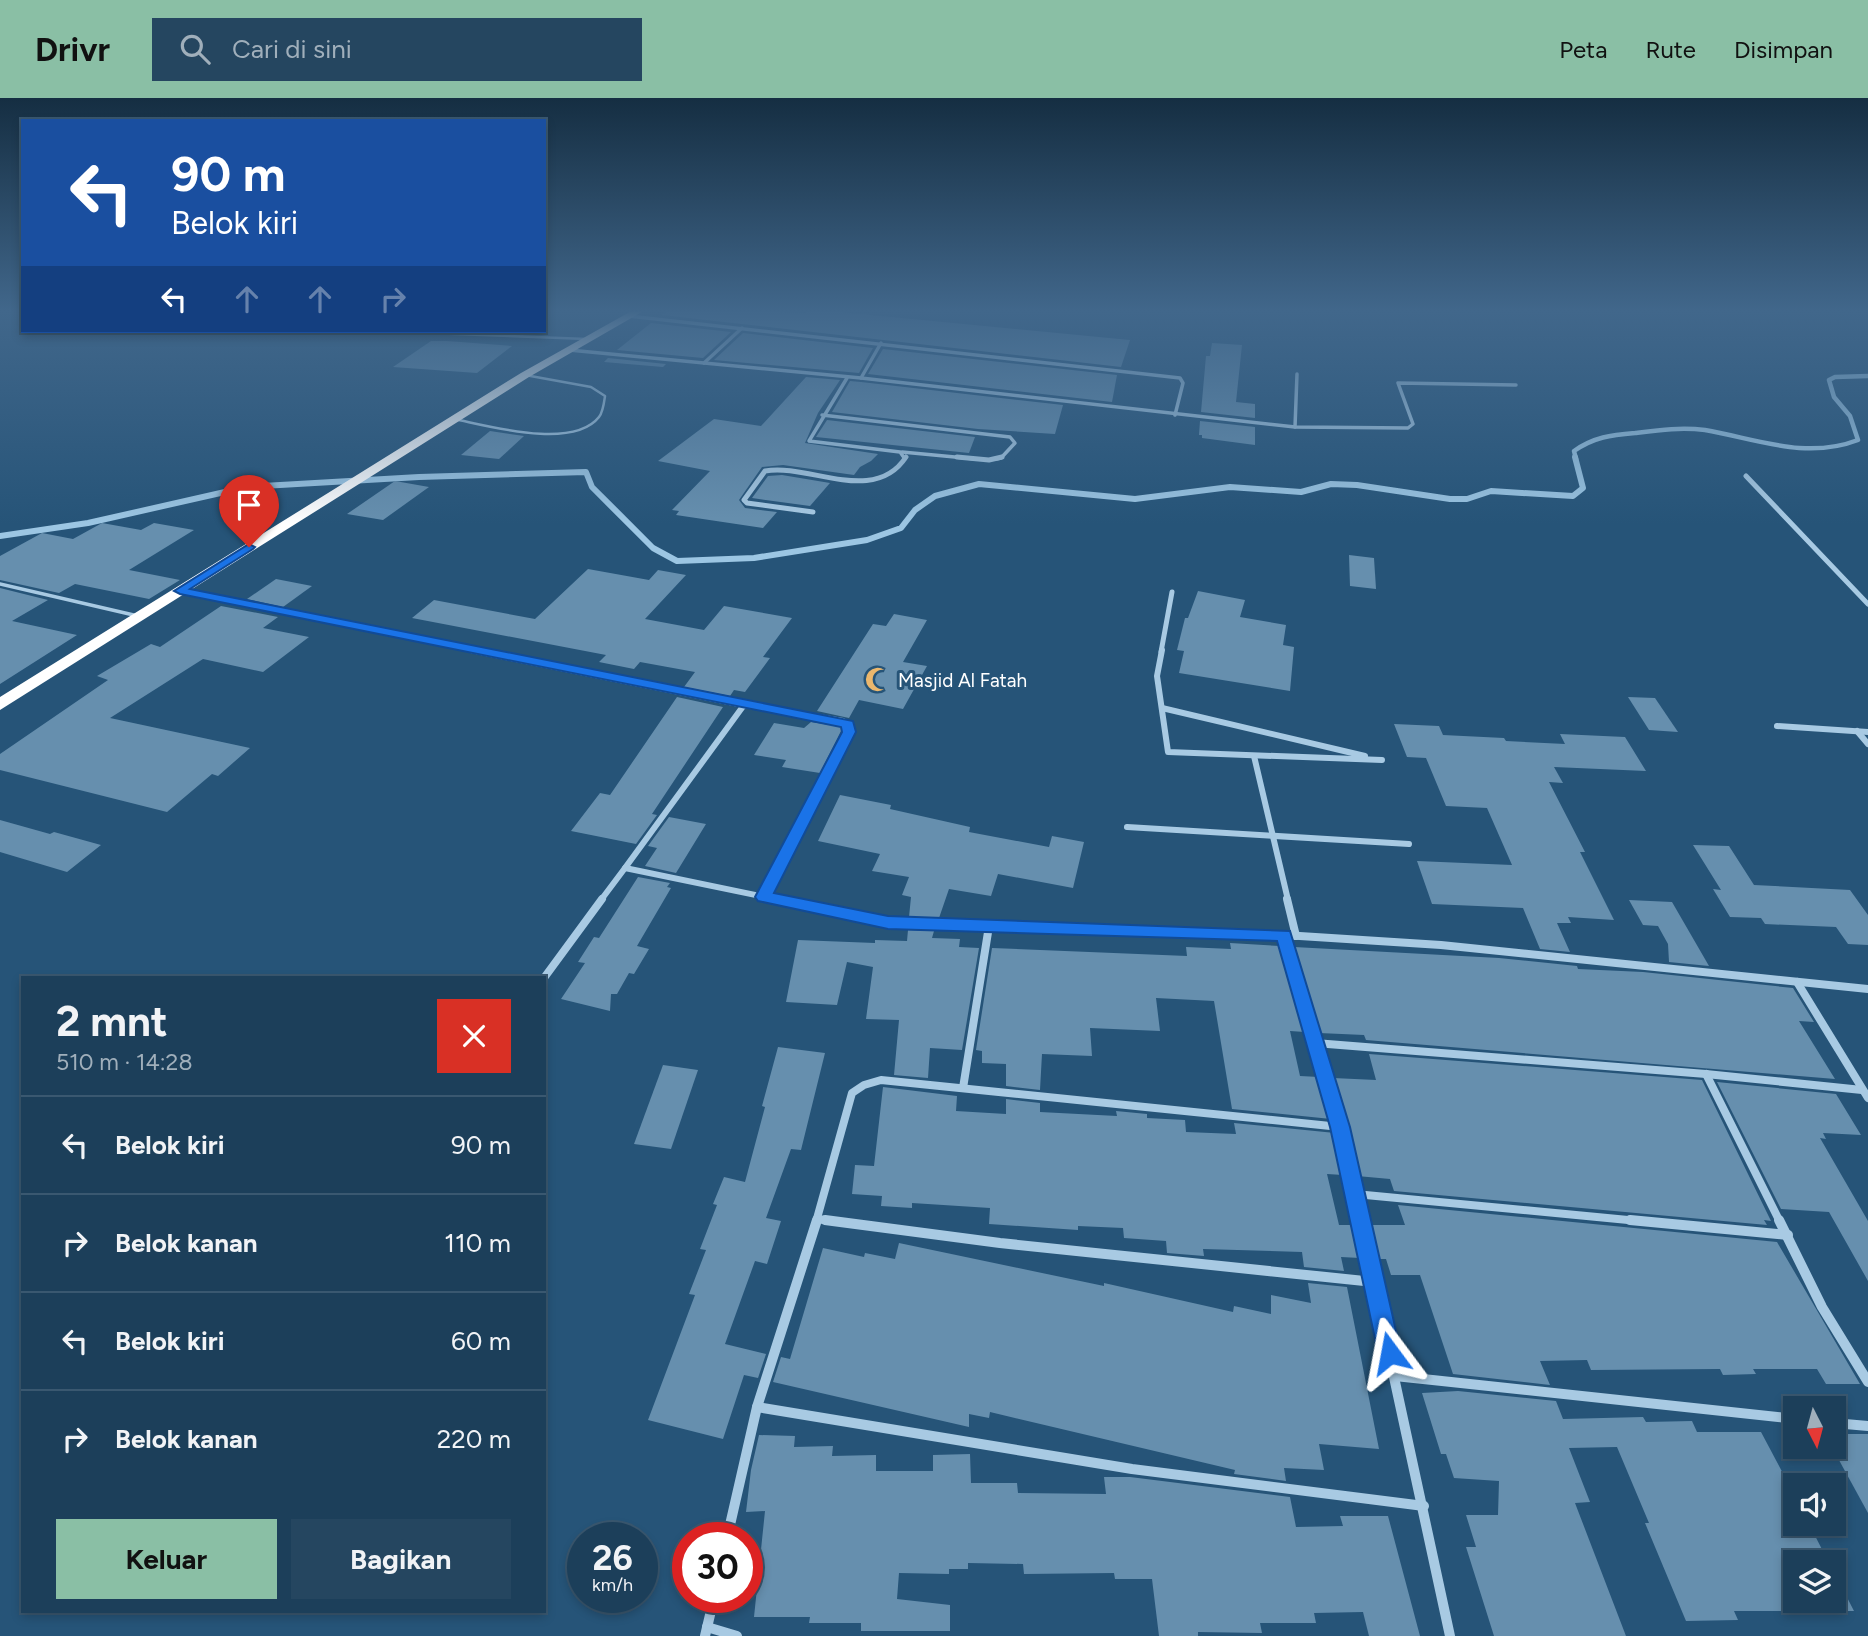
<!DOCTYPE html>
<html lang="id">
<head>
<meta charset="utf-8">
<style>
	body { margin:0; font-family:Figtree,sans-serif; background:#254660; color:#f1f3f6; height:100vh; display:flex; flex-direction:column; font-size:26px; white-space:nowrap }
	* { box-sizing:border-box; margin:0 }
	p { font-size:23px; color:#a0afbb }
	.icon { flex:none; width:38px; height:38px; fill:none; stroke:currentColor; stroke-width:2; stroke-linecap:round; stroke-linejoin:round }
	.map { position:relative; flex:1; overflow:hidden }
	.drawer { position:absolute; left:21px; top:878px; width:525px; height:637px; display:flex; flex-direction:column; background:#1c3f5a; border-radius:0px; box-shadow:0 4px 10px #0003,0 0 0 2px #3a5870 }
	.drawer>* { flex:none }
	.banner { position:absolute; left:21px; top:21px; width:525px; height:214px; border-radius:0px; box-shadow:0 4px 10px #0003,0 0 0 2px #3a5870; background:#1a4fa0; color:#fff; overflow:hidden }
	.needle { width:46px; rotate:174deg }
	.tools { position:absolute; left:1783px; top:1298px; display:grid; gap:14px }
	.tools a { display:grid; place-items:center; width:63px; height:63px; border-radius:0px; background:#1c3f5a; box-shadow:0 4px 10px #0003,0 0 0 2px #3a5870; font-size:35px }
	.speed { position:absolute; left:567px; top:1424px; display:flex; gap:14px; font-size:35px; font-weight:700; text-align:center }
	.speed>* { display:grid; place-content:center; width:91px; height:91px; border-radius:50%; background:#1c3f5a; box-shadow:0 4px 10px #0003,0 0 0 2px #3a5870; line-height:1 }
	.speed small { font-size:18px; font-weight:400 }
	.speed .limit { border:10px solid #d22; background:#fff; color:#111 }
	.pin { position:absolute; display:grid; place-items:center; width:60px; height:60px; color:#fff; margin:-72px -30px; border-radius:50% 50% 50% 0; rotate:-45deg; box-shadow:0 0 7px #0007 }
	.pin .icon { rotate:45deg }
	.me { position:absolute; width:77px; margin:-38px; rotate:347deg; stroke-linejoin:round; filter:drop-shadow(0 0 5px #0008) }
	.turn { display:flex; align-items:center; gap:24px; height:147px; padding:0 35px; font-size:32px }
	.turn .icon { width:91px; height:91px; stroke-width:2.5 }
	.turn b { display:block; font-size:49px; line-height:60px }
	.lanes { display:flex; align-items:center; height:66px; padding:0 35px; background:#0003; justify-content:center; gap:35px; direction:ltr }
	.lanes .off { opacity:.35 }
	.round { display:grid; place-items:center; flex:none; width:74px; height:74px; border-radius:0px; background:#254660 }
	.head { display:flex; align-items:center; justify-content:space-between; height:119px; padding:0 35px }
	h1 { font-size:42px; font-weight:700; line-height:52px }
	.action { display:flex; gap:14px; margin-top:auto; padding:14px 35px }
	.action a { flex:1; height:80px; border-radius:0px; background:#8abfa5; color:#111; font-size:28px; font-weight:700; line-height:80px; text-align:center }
	.action a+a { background:#254660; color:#f1f3f6 }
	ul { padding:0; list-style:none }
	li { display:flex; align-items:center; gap:21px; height:98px; padding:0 35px; border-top:2px solid #3a5870 }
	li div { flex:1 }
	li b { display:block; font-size:26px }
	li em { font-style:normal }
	header { display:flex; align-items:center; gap:42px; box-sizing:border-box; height:98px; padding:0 35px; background:#8abfa5; color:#111 }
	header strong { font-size:33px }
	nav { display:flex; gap:38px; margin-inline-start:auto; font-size:24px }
	.search { width:490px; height:63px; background:#254660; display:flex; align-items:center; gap:18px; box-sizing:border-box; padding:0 24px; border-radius:0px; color:#a0afbb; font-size:26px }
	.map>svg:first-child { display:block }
</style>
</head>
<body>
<header>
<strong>Drivr</strong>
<div class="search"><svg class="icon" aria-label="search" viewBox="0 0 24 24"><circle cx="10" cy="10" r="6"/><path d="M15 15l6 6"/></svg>Cari di sini</div>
<nav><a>Peta</a><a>Rute</a><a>Disimpan</a></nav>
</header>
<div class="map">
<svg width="1868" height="1538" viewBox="0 0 1868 1538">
	<rect width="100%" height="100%" fill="#265478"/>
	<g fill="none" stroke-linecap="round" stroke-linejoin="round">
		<path stroke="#9cc6e3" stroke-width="4.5" d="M1576,361L1574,353C1594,339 1611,337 1635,335C1659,332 1681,329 1705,332C1757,341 1806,362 1858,342L1850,318L1834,299L1829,282L1835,279L1868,278"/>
		<polyline stroke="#9cc6e3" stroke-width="6" points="0,438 88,425 247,389 419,379 586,374 592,389 653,450 677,463 754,460 867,442 901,430 915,412 935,398 979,386 1135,401 1230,389 1301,394 1331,386 1357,387 1450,401 1467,401 1491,393 1573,398 1583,390 1575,359"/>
	</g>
	<g fill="#668fae">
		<polygon points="671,211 806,215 809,211 1130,242 1121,269 662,217"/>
		<polygon points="651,225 731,234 703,260 617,252"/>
		<polygon points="743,235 873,250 859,275 714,262"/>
		<polygon points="431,243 447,243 512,248 477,275 393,269"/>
		<polygon points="1212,245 1242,247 1236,304 1255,306 1255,320 1201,314 1206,258 1210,258"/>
		<polygon points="883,251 1117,277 1112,304 868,276"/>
		<polygon points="608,260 666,266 663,269 604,264"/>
		<polygon points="806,279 840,282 818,315 805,345 878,356 871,363 860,369 854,377 783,367 762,369 739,402 745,410 777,414 763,430 676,417 679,413 672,412 710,373 658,363 714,321 761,328"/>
		<polygon points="850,283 861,284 1063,307 1055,336 978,331 832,314"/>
		<polygon points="827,322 975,339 969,355 816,339"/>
		<polygon points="1200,323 1255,329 1255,347 1202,340 1202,337 1199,337"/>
		<polygon points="490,333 524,338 499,361 461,357"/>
		<polygon points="782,377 830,385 810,408 752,400 768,378"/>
		<polygon points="395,383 429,389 383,422 347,416"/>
		<polygon points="102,425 141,432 154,425 194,432 129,472 180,482 149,501 75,486 59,495 0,482 0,458 42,435 73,441"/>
		<polygon points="1349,457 1374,460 1376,491 1350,488"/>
		<polygon points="588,471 649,482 658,472 686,477 645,521 704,532 724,508 792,520 763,559 770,560 745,594 734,592 730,598 684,589 695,574 640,564 634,571 599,564 606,557 412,520 434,502 535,521"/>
		<polygon points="276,481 312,488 283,509 247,501"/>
		<polygon points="0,490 48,502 12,523 77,537 0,586"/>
		<polygon points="1198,493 1245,502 1240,519 1286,527 1283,547 1294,549 1290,593 1179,575 1184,553 1177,552 1185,520 1188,520"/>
		<polygon points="221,508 278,519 263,530 309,539 263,574 203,561 110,620 250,650 218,678 212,676 167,714 0,672 0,656 108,582 97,578 151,546 160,549"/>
		<polygon points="894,516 927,522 903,564 927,568 903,611 859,602 849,620 817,613 873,526 886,528"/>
		<polygon points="677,599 723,609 652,716 657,717 636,746 571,733 600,695 610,697"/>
		<polygon points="1628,599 1655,600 1678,634 1649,632"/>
		<polygon points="811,624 843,629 820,675 782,669 786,662 754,657 774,625 804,630"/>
		<polygon points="1394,626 1439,628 1443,637 1504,640 1506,643 1565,646 1560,636 1625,639 1646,673 1554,669 1563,685 1549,684 1585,754 1580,754 1614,822 1568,819 1571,825 1557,825 1570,854 1540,851 1523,810 1432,806 1417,763 1512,767 1487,710 1446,708 1426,660 1407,659"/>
		<polygon points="840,697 891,707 890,711 970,729 969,734 1049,749 1052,738 1084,744 1073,790 998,776 991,798 949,791 939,820 909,819 911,799 902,797 909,779 872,773 880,756 818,743"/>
		<polygon points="669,719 706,726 676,775 645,768 657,750 648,748"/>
		<polygon points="0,722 50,736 54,734 101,747 67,774 0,754"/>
		<polygon points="1693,747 1729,748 1754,787 1850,792 1868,817 1868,847 1848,846 1836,829 1765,826 1761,820 1730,819 1713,791 1721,792"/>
		<polygon points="638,779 670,785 667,789 671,790 637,848 649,851 634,876 629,875 617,896 611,896 610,913 561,901 585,865 578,864 594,839 599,840"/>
		<polygon points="1629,802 1672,804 1709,868 1669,864 1668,846 1658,828 1643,827"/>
		<polygon points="908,832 934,833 932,840 960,841 959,849 979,850 962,952 930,950 928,980 894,977 899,922 866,921 873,869 847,864 837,907 786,904 798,842 875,845 875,842 907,843"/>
		<polygon points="1230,845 1280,848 1305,934 1290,933 1300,978 1319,979 1331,1021 1232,1011 1214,903 1156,900 1160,933 1090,930 1092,958 1042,956 1040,992 1006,988 1006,966 982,965 982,953 976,952 992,850 1187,858 1186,849 1231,851"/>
		<polygon points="1294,849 1499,860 1577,868 1578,871 1643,874 1793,890 1814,924 1799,923 1835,981 1366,942 1364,937 1319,935"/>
		<polygon points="778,949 825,955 801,1052 791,1051 766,1120 781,1123 767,1166 755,1163 725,1246 766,1256 758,1280 744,1277 723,1341 648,1322 695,1197 689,1196 706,1152 700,1151 717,1107 713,1106 724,1079 745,1084 765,1009 762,1008"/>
		<polygon points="1369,956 1702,982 1771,1123 1764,1122 1767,1127 1394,1093 1390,1081 1357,1078 1333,980 1376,982"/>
		<polygon points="663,967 698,972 671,1051 634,1046"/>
		<polygon points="1717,984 1836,996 1861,1037 1823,1035 1826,1041 1820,1040 1868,1123 1868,1183 1829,1114 1781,1111"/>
		<polygon points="883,989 957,998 956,1013 1006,1016 1006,1001 1040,1005 1040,1014 1117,1018 1116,1013 1147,1016 1147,1020 1185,1022 1186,1034 1236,1036 1234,1025 1335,1035 1343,1077 1327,1076 1339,1127 1353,1127 1360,1160 1341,1159 1344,1173 1304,1169 1302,1154 1203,1151 1204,1158 1167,1155 1166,1143 1124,1140 1123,1130 1078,1128 1078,1132 989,1126 990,1110 912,1105 912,1110 881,1108 882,1098 852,1096 855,1067 874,1068"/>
		<polygon points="1398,1107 1777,1144 1860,1286 1826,1286 1817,1271 1753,1271 1756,1276 1723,1277 1720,1271 1591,1272 1587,1262 1540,1263 1550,1287 1453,1276 1420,1177 1391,1177 1386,1161 1376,1161 1369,1127 1405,1127"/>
		<polygon points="899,1145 1104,1188 1104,1185 1233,1214 1234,1208 1271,1216 1271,1197 1311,1205 1308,1185 1347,1189 1379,1351 1319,1346 1324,1372 1284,1370 1286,1383 1234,1376 1235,1372 990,1314 989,1320 969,1316 969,1329 773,1284 781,1259 790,1261 823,1150 864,1159 865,1155 895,1161"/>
		<polygon points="1458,1293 1556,1303 1563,1321 1643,1319 1646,1324 1692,1323 1697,1334 1761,1334 1796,1400 1796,1426 1809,1426 1829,1465 1796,1465 1796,1503 1834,1503 1834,1474 1854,1513 1734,1513 1738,1522 1686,1523 1645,1425 1649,1425 1617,1349 1569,1350 1590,1404 1575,1405 1626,1538 1494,1538 1466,1449 1476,1449 1466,1417 1498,1417 1499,1383 1454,1380 1446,1356 1441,1356 1422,1295"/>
		<polygon points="1834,1336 1868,1336 1868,1415 1834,1353"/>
		<polygon points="759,1337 795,1338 794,1349 833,1348 832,1358 876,1357 876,1373 933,1373 933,1357 970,1356 971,1385 1017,1385 1018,1395 1106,1396 1104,1379 1130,1379 1290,1399 1296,1429 1343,1428 1340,1418 1388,1418 1420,1538 1369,1538 1363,1514 1314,1515 1316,1525 1260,1525 1262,1535 1198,1534 1198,1538 1159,1538 1152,1481 1115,1481 1114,1475 1024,1476 1023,1466 968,1465 968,1471 949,1471 949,1476 899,1475 897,1501 950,1507 950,1533 861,1533 861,1525 809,1525 810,1519 754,1519 765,1413 746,1414 751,1372"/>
	</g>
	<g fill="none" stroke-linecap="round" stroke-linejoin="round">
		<g stroke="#a8cae3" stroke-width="2.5">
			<polyline points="373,233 587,241"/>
			<path d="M454,321C489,328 573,352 599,319C603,314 604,305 605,298L591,289L525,277"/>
		</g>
		<polyline stroke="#a8cae3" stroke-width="3.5" points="0,486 138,518"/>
		<g stroke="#a8cae3" stroke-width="3.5">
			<polyline points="629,218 1180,280 1183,285 1175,317"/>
			<polyline points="569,252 861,280 1295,329 1408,330 1413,326 1398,285 1516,287"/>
			<polyline points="704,265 742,230"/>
			<polyline points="847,280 809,343 900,354 905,361"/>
			<polyline points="861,280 881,245"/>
			<polyline points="822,317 1010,339 1015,345 1001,360 996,361"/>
			<polyline points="1295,329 1297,276"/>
			<polyline points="902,354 976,361"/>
		</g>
		<g stroke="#a8cae3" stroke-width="5">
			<polyline points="957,359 989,362 1002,359"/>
			<polyline points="1746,378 1868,506"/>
			<path d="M813,414L747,405L744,402L765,373C809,365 874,408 906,359"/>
			<polyline points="180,493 480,554"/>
			<polyline points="1161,554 1172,494"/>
		</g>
		<g stroke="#a8cae3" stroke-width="6">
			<polyline points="471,552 744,607 625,770 780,802"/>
			<polyline points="1162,552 1157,578 1168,654 1382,662"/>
			<polyline points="744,607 843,623 848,626 849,633 763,799"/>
			<polyline points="1162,610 1365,658"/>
			<polyline points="1777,628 1868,634"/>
			<polyline points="1857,633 1868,646"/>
			<polyline points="1254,658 1288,802"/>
			<polyline points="1127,729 1409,746"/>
			<polyline points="601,802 625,770"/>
		</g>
		<g stroke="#a8cae3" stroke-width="8">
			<polyline points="772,801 888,825 1284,837 1441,847 1868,891"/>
			<polyline points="1287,801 1296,838"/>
			<polyline points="1284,837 1340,1029 1360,1124"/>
			<polyline points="544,880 602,801"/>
			<polyline points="1797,884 1868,1000"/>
			<polyline points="1315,945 1706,976 1862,992"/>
			<polyline points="1706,976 1780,1124"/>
			<polyline points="963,990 989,828"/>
			<polyline points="1355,1096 1649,1124"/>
			<polyline points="817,1121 839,1124"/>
			<polyline points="816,1124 852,995 864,987 881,982 1340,1029"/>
		</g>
		<g stroke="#a8cae3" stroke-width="10">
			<polyline points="825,1122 1000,1145 1374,1184"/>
			<polyline points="1360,1122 1450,1538"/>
			<polyline points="1630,1122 1788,1137"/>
			<polyline points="1779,1122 1822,1209 1868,1284"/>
			<polyline points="1395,1278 1796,1321"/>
			<polyline points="757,1309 1132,1371 1424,1408"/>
			<polyline points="1834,1325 1868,1328"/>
			<polyline points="727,1440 757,1309 817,1122"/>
			<polyline points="707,1529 737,1538"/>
			<polyline points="705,1538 714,1500"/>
		</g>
		<polygon fill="#fff" fill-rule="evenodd" points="635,211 647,211 529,279 0,612 0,599 521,275"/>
	</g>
	<linearGradient id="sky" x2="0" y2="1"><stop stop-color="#152e42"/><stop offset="0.5" stop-color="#41678b"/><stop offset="1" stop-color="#41678b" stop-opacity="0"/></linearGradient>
	<rect width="1868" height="426" fill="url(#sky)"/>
	<polygon fill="#1a73e8" stroke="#114b97" stroke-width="2" points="249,446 255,449 253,451 190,491 853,623 856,634 774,795 888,818 1290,833 1350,1029 1401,1255 1398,1263 1390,1266 1381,1263 1378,1255 1330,1029 1277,843 888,831 758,803 755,799 842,634 841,629 180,496 174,493"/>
	<defs>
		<symbol id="mosque-bare" viewBox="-9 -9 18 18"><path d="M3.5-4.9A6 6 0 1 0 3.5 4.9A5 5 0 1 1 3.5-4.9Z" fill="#ebb76d" stroke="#265478" stroke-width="2.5" paint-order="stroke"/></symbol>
	</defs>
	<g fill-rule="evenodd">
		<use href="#mosque-bare" x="860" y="564" width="35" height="35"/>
	</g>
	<g text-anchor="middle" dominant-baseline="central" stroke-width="6" stroke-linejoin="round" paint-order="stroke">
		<g font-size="19" fill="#fff" stroke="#265478" text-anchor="start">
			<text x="898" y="582">Masjid Al Fatah</text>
		</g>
	</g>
</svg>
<div class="tools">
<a><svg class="needle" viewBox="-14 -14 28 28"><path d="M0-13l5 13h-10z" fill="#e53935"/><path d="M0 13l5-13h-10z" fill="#a0afbb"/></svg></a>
<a><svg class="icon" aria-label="sound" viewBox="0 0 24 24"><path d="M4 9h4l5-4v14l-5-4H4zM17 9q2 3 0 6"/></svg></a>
<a><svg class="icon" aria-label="layers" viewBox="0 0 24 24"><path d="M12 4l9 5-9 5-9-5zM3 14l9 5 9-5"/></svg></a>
</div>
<div class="speed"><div>26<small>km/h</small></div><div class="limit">30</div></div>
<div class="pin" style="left:249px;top:449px;background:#d93025"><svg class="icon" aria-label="arrive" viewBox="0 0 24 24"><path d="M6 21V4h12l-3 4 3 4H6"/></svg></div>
<svg class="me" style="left:1390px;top:1255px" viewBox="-20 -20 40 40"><path d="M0-17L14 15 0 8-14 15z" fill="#1a73e8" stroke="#fff" stroke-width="4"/></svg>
<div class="banner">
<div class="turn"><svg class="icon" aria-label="left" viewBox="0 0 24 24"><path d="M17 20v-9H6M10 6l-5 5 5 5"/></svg><div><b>90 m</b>Belok kiri</div></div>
<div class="lanes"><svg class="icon" aria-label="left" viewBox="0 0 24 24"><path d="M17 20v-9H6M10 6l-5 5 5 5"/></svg><svg class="icon off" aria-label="ahead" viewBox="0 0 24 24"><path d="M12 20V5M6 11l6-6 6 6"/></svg><svg class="icon off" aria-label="ahead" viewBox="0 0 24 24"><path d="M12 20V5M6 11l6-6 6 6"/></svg><svg class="icon off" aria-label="right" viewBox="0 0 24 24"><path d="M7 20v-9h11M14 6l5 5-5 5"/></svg></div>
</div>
<section class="drawer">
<div class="head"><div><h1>2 mnt</h1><p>510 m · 14:28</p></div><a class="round" style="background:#d93025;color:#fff"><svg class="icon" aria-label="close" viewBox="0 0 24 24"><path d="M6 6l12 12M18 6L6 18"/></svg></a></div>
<ul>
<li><svg class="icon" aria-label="left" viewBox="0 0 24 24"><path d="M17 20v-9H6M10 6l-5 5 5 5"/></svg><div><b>Belok kiri</b></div><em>90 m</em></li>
<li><svg class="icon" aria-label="right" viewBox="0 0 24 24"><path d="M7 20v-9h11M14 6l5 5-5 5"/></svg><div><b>Belok kanan</b></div><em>110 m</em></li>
<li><svg class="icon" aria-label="left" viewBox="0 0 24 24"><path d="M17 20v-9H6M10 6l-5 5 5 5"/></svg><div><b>Belok kiri</b></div><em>60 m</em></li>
<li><svg class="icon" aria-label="right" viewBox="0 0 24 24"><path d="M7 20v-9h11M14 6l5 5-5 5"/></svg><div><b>Belok kanan</b></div><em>220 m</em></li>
</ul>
<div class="action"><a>Keluar</a><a>Bagikan</a></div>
</section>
</div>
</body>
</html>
